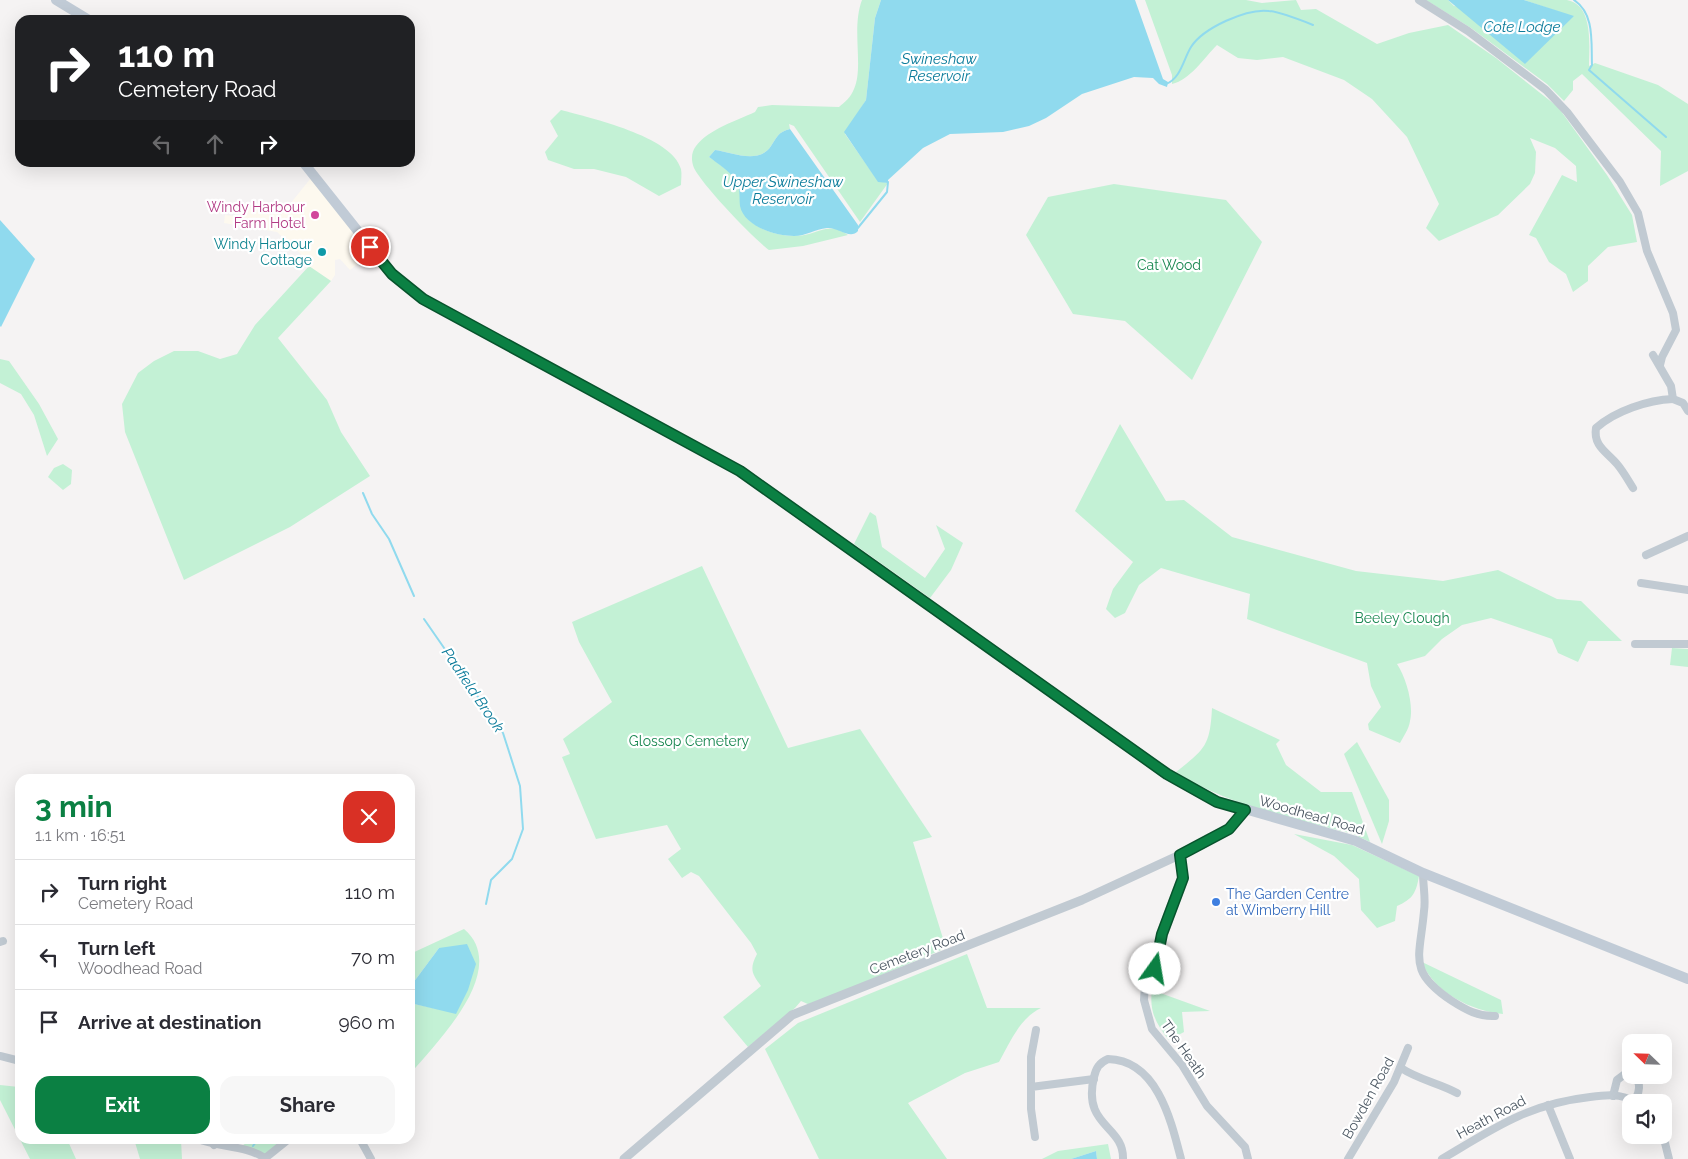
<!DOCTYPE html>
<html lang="en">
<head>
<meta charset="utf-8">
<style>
	body { margin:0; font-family:Raleway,sans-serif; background:#f7f7f7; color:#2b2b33; height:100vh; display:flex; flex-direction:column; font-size:19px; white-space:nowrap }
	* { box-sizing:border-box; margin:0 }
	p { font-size:16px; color:#7c7c81 }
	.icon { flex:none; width:28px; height:28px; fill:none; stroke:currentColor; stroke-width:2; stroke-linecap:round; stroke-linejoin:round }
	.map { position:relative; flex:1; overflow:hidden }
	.sheet { position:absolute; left:15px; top:774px; width:400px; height:370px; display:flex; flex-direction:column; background:#fff; border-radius:15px; box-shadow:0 5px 20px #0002 }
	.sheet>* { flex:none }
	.guide { position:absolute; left:15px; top:15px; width:400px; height:152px; border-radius:15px; box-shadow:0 5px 20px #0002; background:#202124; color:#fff; overflow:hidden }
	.needle { width:32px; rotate:293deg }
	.buttons { position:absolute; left:1622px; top:1034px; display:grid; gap:10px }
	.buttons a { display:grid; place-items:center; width:50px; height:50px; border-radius:10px; background:#fff; box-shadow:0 5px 20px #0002; font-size:25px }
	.pin { position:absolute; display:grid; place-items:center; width:42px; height:42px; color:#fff; margin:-21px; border:2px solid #fff; border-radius:50%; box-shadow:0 1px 5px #0007 }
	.me { position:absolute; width:55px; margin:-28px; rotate:13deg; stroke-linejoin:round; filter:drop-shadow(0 0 4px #0008) }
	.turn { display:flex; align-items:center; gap:18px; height:105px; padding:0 20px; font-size:22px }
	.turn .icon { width:65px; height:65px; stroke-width:2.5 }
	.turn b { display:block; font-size:35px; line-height:42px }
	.lanes { display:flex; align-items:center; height:48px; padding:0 20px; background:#0003; justify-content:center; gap:25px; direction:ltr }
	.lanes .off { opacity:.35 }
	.round { display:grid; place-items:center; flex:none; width:52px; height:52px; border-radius:15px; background:#f7f7f7 }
	.summary { display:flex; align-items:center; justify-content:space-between; height:85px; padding:0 20px }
	h1 { font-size:30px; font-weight:700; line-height:38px; color:#0b8043 }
	.cta { display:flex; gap:10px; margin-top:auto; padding:10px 20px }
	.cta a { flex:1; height:58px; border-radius:15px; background:#0b8043; color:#fff; font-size:20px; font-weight:700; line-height:58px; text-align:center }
	.cta a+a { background:#f7f7f7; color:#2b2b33 }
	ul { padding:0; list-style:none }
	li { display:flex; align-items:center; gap:15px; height:65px; padding:0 20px; border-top:1px solid #e1e1e2 }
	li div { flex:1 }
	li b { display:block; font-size:19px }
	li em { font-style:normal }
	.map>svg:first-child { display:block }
</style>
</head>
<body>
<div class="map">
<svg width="1688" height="1159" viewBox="0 0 1688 1159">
	<rect width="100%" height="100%" fill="#f5f3f3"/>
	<polygon fill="#fdf9ef" points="311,178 370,254 350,270 340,259 335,260 335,275 331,281 309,266 300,253 277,232 224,223 225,215 242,217 243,206 286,209"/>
	<g fill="#c3f1d5">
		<path d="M862,0H881L875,18L866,100L845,134L878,181L888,183L860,222L794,126L789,124L790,129C778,132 777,137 771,146C759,165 731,152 715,150L709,157C718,163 729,170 735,179C745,194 736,211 754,224C769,234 792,239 809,234C825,229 833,224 848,235L803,246L769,250C752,237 703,186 694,168C691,161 691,152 696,146C709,129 736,121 755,112L758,107L772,105L839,107C845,102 851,97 854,89C864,67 851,29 862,0Z"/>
		<path d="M1145,0H1246L1262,3L1296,0L1301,10L1316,9L1377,44L1409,33L1448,25L1496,58L1558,107L1607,175L1632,215L1637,242L1608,247L1588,266V281L1573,292L1566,274L1549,262L1536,238L1529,235L1562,175L1577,182L1576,166L1555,148L1530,138L1536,152L1535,173L1530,184L1498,215L1439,241L1426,228L1439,204L1407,137L1372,99L1344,80L1283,57L1257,60L1238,58L1217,45C1204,58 1190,80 1172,84V75Z"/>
		<path d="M1426,0H1448L1454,6L1574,17L1524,0C1537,0 1554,0 1567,0C1594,5 1589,46 1589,66L1595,63L1658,85L1688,104V171L1660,186L1661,151L1582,74L1573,81V90L1564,101L1547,84L1471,28Z"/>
		<path d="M561,110C590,118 672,136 681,169C682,174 681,180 681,185L659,196L626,177L594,169H574L548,160L545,152L558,136L550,121Z"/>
		<polygon points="1114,184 1226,200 1262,242 1192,380 1125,321 1073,314 1026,235 1048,197"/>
		<polygon points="309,266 331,281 278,338 327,400 341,432 370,476 290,527 184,580 125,432 122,404 138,373 154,361 174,351 198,351 220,359 237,354 255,325"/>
		<polygon points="0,359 9,361 39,404 58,439 47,456 34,415 21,394 0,383"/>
		<path d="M1120,424L1166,501L1184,500L1232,537L1356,571L1443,581L1498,570L1557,599L1581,601L1622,641H1588L1578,662L1558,653L1552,639L1491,618L1462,625L1442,639L1425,656L1397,664C1406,677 1414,705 1410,721C1409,729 1403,737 1400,743L1369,730L1368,724L1381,707L1371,686L1367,663L1247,619L1250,594L1161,568L1139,585L1125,613L1115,618L1106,609L1113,589L1133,562L1075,511Z"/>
		<polygon points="63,464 72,470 71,484 63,490 48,477 54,468"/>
		<polygon points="870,512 876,516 882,547 925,578 945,549 936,525 963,543 951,570 930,598 854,544"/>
		<path d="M702,566L788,748L860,729L932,837L913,842L946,948L810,1005L801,1001L795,1008L748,1047L723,1017L761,986C752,974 749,969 757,954L751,943L699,876L691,872L682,878L668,859L681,849L667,825L596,839L562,757L570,754L563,739L612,702L579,642L572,622Z"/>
		<polygon points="1672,648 1688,649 1688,667 1670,665"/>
		<path d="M1212,708L1280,740L1276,744L1286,765L1321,792H1352L1370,842L1353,834C1294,818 1228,806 1176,772C1205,749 1210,746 1212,708Z"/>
		<polygon points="1357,742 1389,800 1389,821 1382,844 1344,754"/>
		<path d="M1294,834L1352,845L1419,876C1416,893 1413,899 1397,906L1395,921L1377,928L1361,910L1359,879L1334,856Z"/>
		<path d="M464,929C511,969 437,1042 410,1074V1003L456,1013L439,948L410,987V954Z"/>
		<path d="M967,954L987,1008H1041C1020,1018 1010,1042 999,1062L965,1073L908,1103L947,1159H819L765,1049L798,1023Z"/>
		<path d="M1422,962L1501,1000L1503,1014C1472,1011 1434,993 1422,962Z"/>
		<path d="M1152,990L1210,1011L1182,1012L1184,1032L1169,1040C1156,1024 1149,1011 1152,990Z"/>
		<polygon points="20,1082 20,1139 67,1139 76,1159 30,1159 0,1100 0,1085 19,1087"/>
		<polygon points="134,1139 181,1140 182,1159 140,1159"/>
		<polygon points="252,1139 286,1139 265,1156 239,1148"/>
		<polygon points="1108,1144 1111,1159 1097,1159 1096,1151 1071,1159 1042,1159 1058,1151"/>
	</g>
	<g fill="#90daee">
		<polygon points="881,0 1135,0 1163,79 1168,82 1167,87 1159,84 1153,78 1134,77 1082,94 1046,118 1029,126 1003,132 950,134 923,148 888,180 888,183 878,182 844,132 866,100 875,18"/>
		<polygon points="1448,0 1524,0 1574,16 1525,64"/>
		<path d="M790,129L858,225V231C850,240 838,227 827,228C815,229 806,236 794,236C775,236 744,226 740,206C739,196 741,188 735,180C729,170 718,164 709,157L715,150C731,152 759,165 771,146C777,137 778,132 790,129Z"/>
		<polygon points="0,220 35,259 1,327 0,326"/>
		<polygon points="467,944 476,964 468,990 456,1014 410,1003 410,987 439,948"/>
		<polygon points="1096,1151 1097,1159 1071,1159"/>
	</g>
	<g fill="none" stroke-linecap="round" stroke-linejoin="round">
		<g stroke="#90daee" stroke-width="2">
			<path d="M1574,0C1595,14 1591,42 1592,65L1589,70L1666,137"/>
			<path d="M1166,84C1181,78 1183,60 1191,47C1203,28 1247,8 1269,11C1279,12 1303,21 1313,25"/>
			<polyline points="857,229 887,192 888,182"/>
			<polyline points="363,493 372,514 389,539 414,596"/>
			<polyline points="424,619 503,733 520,786 523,829 512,859 491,880 486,904"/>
			<polyline points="253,1146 258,1139"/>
		</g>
		<g stroke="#c1cad2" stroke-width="8">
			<polyline points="1419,0 1468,31 1546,90 1567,112 1620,182 1638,213 1647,251 1673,313 1676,330 1662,357 1660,365"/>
			<polyline points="1653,355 1671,386 1673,399 1683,403 1688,411"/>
			<path d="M1633,488C1628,480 1623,471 1617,464C1607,452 1593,446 1596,428C1615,411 1648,400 1673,399"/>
			<polyline points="1646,555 1688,536"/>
			<polyline points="1641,583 1688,590"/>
			<polyline points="1635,644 1688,644"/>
			<polyline points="1180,855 1183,878 1162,934 1155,969 1145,984 1144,1000 1152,1029 1182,1065 1207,1106 1245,1147 1248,1159"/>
			<path d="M1423,873C1423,886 1426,899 1424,911C1420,958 1407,971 1452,1001C1466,1010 1479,1017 1495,1016"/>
			<polyline points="0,942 3,941"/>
			<polyline points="0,1056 20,1061"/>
			<path d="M1401,1068C1419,1080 1439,1083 1457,1093"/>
			<polyline points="1031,1087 1031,1057 1036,1030"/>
			<path d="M1613,1096L1617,1080L1625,1074C1643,1077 1641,1090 1634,1102"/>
			<polyline points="1548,1105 1570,1159"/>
			<polyline points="1663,1135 1669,1159"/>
			<polyline points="1035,1137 1031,1109 1031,1087 1094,1079"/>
			<path d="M198,1139C219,1147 247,1146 265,1158"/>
			<polyline points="360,1139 371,1159"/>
			<polyline points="214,1145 222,1139"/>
			<polyline points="264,1159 289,1139"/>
			<path d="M1123,1159C1124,1125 1082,1127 1094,1077C1096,1068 1099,1063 1108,1059C1157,1060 1171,1120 1181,1159"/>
			<polyline points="1348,1159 1394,1082 1408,1048"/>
			<path d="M1442,1159C1494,1128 1528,1104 1590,1097C1605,1095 1621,1093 1635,1102"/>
		</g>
		<polyline stroke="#c1cad2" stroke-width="9" points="624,1159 792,1015 1082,900 1199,846 1229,829 1245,810"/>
		<g stroke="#c1cbd6" stroke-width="10">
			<polyline points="56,0 89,20"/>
			<polyline points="303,162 392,274 423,299 740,471 1167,774 1217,801 1356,841 1423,873 1688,979"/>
		</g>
	</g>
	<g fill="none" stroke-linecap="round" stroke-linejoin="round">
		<defs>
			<polyline id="route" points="370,247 392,274 423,299 740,471 1167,774 1217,802 1245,810 1229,829 1180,855 1183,878 1162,934 1155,969"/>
		</defs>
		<use href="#route" stroke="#07532c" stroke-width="12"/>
		<use href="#route" stroke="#0b8043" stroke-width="9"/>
	</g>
	<circle fill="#d1479c" stroke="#fff" stroke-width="2" cx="315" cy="215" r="5"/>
	<circle fill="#0f9aa8" stroke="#fff" stroke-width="2" cx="322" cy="252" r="5"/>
	<circle fill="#3f7fe0" stroke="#fff" stroke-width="2" cx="1216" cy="902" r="5"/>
	<g text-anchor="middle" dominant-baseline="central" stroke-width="4.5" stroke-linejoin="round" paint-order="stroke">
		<g font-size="14" fill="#b23c85" stroke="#fff" text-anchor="end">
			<text x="305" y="207">Windy Harbour<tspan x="305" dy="16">Farm Hotel</tspan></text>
		</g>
		<g font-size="14" fill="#0d838f" stroke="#fff" text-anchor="end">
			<text x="312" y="244">Windy Harbour<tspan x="312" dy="16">Cottage</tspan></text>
		</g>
		<g font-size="14" fill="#17864f" stroke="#fff">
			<text x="1169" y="265">Cat Wood</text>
			<text x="1402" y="618">Beeley Clough</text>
			<text x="689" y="741">Glossop Cemetery</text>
		</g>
		<g font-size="14" fill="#4a5661" stroke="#fff">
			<text transform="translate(1312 815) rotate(16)">Woodhead Road</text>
			<text transform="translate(917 952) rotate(-21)">Cemetery Road</text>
			<text transform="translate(1184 1049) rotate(55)">The Heath</text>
			<text transform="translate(1368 1098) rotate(-61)">Bowden Road</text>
			<text transform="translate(1491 1117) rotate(-28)">Heath Road</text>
		</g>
		<g font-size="14" fill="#366cbe" stroke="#fff" text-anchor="start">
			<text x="1226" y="894">The Garden Centre<tspan x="1226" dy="16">at Wimberry Hill</tspan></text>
		</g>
		<g font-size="15" font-style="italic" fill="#0c7c9b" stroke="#fff">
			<text x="1522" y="27">Cote Lodge</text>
			<text x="939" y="59">Swineshaw<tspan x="939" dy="17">Reservoir</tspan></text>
			<text x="783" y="182">Upper Swineshaw<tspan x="783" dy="17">Reservoir</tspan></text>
			<text transform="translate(473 690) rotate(56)">Padfield Brook</text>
		</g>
	</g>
</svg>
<div class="buttons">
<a><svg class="needle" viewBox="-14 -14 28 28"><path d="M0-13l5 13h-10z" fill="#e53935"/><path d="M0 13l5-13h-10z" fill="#7c7c81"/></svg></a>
<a><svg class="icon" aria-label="sound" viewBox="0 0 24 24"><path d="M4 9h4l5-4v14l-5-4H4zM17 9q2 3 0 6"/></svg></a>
</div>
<div class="pin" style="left:370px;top:247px;background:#d93025"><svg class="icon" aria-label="arrive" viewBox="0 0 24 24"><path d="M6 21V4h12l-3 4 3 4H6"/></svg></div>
<svg class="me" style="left:1155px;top:969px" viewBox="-20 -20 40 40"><circle r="19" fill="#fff"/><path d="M0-13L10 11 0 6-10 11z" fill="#0b8043"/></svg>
<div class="guide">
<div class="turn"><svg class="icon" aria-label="right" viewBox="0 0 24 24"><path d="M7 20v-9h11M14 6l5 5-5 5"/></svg><div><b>110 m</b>Cemetery Road</div></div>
<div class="lanes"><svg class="icon off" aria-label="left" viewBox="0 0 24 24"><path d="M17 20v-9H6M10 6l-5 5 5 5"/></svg><svg class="icon off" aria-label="ahead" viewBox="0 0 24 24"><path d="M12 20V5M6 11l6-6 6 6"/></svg><svg class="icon" aria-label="right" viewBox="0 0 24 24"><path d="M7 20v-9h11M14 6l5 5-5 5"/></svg></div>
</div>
<section class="sheet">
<div class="summary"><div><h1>3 min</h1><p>1.1 km · 16:51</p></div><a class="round" style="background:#d93025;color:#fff"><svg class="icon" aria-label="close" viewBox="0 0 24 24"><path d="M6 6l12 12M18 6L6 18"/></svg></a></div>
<ul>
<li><svg class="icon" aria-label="right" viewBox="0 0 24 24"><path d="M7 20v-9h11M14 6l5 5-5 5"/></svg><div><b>Turn right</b><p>Cemetery Road</p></div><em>110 m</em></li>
<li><svg class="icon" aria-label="left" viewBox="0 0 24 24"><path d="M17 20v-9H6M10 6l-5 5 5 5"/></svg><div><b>Turn left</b><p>Woodhead Road</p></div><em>70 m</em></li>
<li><svg class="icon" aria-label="arrive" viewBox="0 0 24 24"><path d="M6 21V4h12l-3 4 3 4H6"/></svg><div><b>Arrive at destination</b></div><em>960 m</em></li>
</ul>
<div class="cta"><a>Exit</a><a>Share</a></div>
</section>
</div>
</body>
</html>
